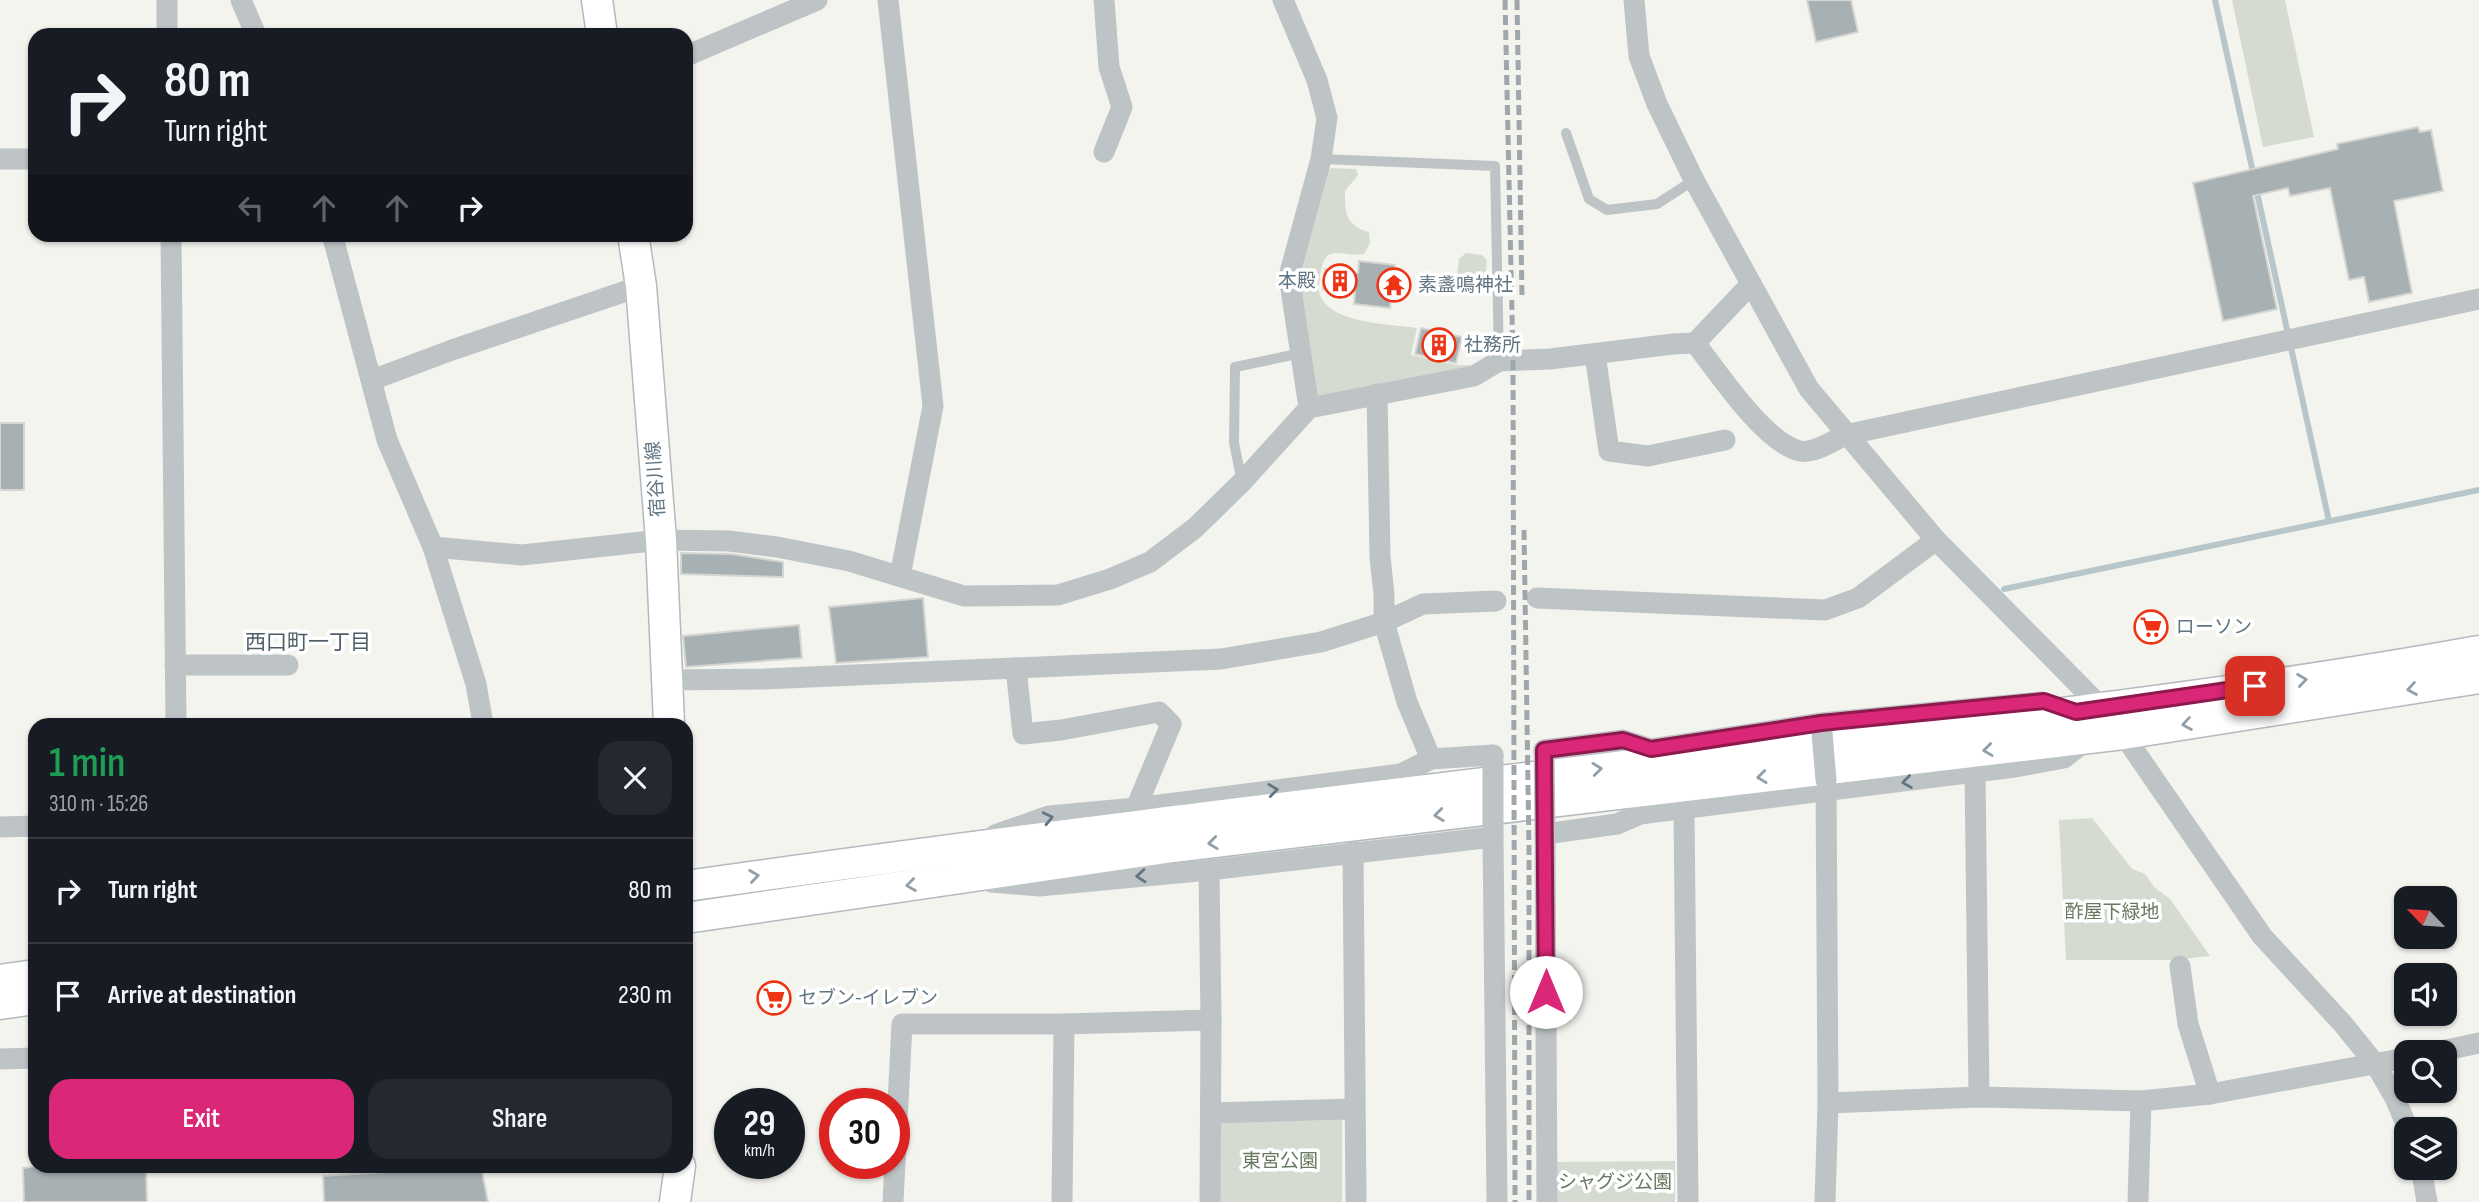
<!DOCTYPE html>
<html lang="en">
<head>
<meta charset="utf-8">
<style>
	body { margin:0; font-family:"Sofia Sans Condensed","Noto Sans JP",sans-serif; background:#242831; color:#f1f3f6; height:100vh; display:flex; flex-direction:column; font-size:26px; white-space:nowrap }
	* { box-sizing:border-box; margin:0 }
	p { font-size:23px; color:#9ea1a6 }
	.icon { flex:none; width:38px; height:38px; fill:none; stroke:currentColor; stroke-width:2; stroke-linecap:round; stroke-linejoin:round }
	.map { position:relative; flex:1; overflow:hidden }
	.details { position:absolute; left:28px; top:718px; width:665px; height:455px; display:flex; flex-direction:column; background:#171b24; border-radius:21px; box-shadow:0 2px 5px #0004 }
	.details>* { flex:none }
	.hud { position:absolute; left:28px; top:28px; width:665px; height:214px; border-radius:21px; box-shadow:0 2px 5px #0004; background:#171b24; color:#f1f3f6; overflow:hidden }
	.needle { width:46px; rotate:295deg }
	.controls { position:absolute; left:2394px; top:886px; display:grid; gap:14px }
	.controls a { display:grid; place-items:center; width:63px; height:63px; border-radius:14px; background:#171b24; box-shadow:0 2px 5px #0004; font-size:35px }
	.speed { position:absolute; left:714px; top:1088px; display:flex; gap:14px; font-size:35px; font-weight:700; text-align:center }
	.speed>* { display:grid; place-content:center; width:91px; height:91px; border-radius:50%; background:#171b24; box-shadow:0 2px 5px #0004; line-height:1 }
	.speed small { font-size:18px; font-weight:400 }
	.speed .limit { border:10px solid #d22; background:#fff; color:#111 }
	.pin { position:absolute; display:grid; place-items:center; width:60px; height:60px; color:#fff; margin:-30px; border-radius:14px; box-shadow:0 4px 10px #0006 }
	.me { position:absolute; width:77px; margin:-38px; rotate:0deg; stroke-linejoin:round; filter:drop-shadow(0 0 5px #0008) }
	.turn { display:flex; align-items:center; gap:24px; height:147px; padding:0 21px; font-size:32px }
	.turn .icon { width:91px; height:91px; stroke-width:2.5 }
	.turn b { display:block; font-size:49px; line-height:60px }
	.lanes { display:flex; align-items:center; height:66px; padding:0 21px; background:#0003; justify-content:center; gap:35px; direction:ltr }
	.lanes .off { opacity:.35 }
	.round { display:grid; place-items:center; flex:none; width:74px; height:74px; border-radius:21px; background:#242831 }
	.head { display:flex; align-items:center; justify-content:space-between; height:119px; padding:0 21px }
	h1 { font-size:42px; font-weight:600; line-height:52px; color:#1e9e55 }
	.primary-button { display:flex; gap:14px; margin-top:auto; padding:14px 21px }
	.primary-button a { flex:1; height:80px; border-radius:21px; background:#db2777; color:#fff; font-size:28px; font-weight:600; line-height:80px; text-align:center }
	.primary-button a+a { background:#242831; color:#f1f3f6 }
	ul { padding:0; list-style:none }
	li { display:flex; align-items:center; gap:21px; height:105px; padding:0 21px; border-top:2px solid #363941 }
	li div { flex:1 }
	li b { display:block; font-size:26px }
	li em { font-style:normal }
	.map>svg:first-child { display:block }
</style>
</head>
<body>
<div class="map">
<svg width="2479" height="1202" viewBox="0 0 2479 1202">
	<rect width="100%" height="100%" fill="#f4f4ef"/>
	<g fill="#d5dbd0">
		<polygon points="2232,0 2285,0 2314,137 2263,147"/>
		<path d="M1332,168L1356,169L1358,175L1345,191C1345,213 1345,225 1369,232L1370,243L1364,254C1341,258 1325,240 1320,276C1320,281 1318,288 1319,292C1327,324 1391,324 1417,328L1411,355L1456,365L1487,366L1316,397L1298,273L1325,171Z"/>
		<polygon points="1466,253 1482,255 1487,260 1485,281 1479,286 1460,284 1457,278 1459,259"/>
		<polygon points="2092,818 2132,869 2145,874 2154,887 2170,899 2210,956 2173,960 2066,960 2059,820"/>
		<polygon points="1342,1120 1342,1202 1218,1202 1217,1122"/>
		<polygon points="1675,1161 1675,1202 1556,1202 1555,1162"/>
	</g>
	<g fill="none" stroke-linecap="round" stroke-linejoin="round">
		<g stroke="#b7c6ca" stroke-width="6">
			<polyline points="2215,0 2254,177"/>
			<polyline points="2256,188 2329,521"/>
			<polyline points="2004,589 2479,490"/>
		</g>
	</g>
	<g fill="#a7b1b4" stroke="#d5d5d2" stroke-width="2">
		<polygon points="1807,0 1851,0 1858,32 1816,42"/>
		<polygon points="2418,127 2420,132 2431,130 2443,191 2394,201 2412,293 2369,302 2364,277 2349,280 2330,188 2290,196 2288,188 2253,196 2277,309 2223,321 2193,183 2338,149 2337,144"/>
		<polygon points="1359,261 1395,265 1390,308 1354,304 1355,292 1323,289 1325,269 1358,273"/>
		<polygon points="1421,328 1462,337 1456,363 1415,354"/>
		<rect x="0" y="423" width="24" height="67"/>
		<polygon points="681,553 731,554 783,562 783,577 681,574"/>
		<polygon points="923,598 928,657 836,663 829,607"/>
		<polygon points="799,625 802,658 686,667 683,636"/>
		<polygon points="37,1166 146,1166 147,1202 24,1202 23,1168"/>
		<polygon points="481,1166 488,1202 324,1202 323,1176"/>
	</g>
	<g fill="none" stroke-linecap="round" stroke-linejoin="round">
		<defs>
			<g id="secondary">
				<polyline points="597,0 602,35"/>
				<polyline points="633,234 641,286 661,540 669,724"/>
				<path d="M686,886C1031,837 1377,796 1723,754C1975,724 2229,696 2479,651"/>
				<polyline points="686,918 1173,847 2123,734 2479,678"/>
				<polyline points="0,980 35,975"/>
				<polyline points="0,1004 35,999"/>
				<polyline points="675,1202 680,1166"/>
			</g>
		</defs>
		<use href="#secondary" stroke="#b3b9bd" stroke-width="33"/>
		<g stroke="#bec4c6" stroke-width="10">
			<polyline points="1566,133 1589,199 1607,210 1657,204 1694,180"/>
			<polyline points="1321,159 1495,166 1499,361"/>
			<polyline points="1242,482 1234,443 1235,367 1302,353"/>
		</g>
		<g stroke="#bec4c6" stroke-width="21">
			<polyline points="167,0 167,35"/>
			<polyline points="241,0 256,35"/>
			<polyline points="888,0 933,406 900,576"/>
			<polyline points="1283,0 1317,80 1327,118 1321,159 1289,276 1309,408"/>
			<polyline points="1634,0 1639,56 1657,104 1694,180 1809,389 1936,540 2102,708 2123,734 2262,936 2343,1024 2376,1065 2395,1098 2408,1129"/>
			<polyline points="686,56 817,0"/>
			<polyline points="1104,152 1122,107 1109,67 1104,0"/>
			<polyline points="0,159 35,159"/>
			<polyline points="171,234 176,724"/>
			<polyline points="332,234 387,440 433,547 476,684 483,724"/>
			<polyline points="1695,343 1751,284"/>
			<polyline points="1595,354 1609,451 1648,456 1725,440"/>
			<polyline points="372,380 452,350 641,286"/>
			<polyline points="1377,394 1380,557 1384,594 1384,622 1407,702 1431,759"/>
			<path d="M433,547L522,555L661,540L729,541L777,547L849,561L964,596L1058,595L1110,579L1150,562L1195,528L1242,482L1309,408L1474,376L1499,361L1550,359L1673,344L1695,343C1718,372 1764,443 1800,451C1814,454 1833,441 1845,435L2479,299"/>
			<polyline points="1537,598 1825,610 1858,598 1936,540"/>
			<polyline points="175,665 288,665"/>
			<polyline points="1016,668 1023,734 1061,730 1159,712 1171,724 1136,808"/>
			<polyline points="667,680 764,679 1221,659 1321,642 1384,622 1423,604 1496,601"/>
			<polyline points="1544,750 1623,740 1651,749 1821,723 2041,702"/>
			<polyline points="1975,773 1979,1097"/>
			<polyline points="1684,809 1688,1202"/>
			<polyline points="0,827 35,826"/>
			<polyline points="995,835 1049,816 1136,808 1401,774 1431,759 1493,755"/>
			<polyline points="1353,852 1356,1202"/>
			<polyline points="1209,870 1211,1020 1210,1202"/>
			<polyline points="991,882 1039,886 1209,870 1493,837 1497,1202"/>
			<polyline points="2180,966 2188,1024 2210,1094"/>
			<polyline points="2437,1052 2479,1043"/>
			<polyline points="0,1059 35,1058"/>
			<polyline points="1828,1103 1979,1097 2141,1101 2210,1094 2406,1058"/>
			<polyline points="1211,1113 1354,1109"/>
			<polyline points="2421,1167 2427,1202"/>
			<polyline points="893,1202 902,1024 1064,1024 1211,1020"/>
			<polyline points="1062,1202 1064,1024"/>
			<polyline points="1547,1202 1545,834 1617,824 1640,814 2015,767 2064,758 2088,739"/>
			<polyline points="1825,1202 1828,1103 1826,780"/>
			<polyline points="2138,1202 2141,1101"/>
		</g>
		<use href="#secondary" stroke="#fff" stroke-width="30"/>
		<g stroke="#9fa7ac" stroke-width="5" stroke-dasharray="10 5" stroke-linecap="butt">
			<polyline points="1505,0 1513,359 1515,1202"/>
			<polyline points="1517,0 1522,296"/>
			<polyline points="1524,530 1529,848 1529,1202"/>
		</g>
		<g stroke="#bec4c6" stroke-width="21">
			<polyline points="1822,733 1826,780"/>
			<polyline points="1544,750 1545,834"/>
			<polyline points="1493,837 1493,755"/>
		</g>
	</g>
	<defs><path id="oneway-chevron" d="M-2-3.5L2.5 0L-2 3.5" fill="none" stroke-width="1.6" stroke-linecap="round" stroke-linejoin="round" transform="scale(1.75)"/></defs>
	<g stroke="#909fa8">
		<use href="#oneway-chevron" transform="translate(2302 680) rotate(-8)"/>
		<use href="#oneway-chevron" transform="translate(2412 689) rotate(171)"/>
		<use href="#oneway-chevron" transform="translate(2187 724) rotate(171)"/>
		<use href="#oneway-chevron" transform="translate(1988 750) rotate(173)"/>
		<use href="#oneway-chevron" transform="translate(1597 769) rotate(-7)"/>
		<use href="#oneway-chevron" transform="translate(1762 777) rotate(173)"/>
		<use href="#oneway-chevron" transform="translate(1439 815) rotate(173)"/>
		<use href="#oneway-chevron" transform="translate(1213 843) rotate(173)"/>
		<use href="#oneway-chevron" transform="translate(754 876) rotate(-8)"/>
		<use href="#oneway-chevron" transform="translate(911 885) rotate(172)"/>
	</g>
	<g stroke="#617682">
		<use href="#oneway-chevron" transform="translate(1907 782) rotate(172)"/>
		<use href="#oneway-chevron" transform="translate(1273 790) rotate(-7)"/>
		<use href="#oneway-chevron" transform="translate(1048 818) rotate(-13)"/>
		<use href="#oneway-chevron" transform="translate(1141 876) rotate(175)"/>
	</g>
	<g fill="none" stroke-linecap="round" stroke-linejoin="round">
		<defs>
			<polyline id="route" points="1546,992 1544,750 1623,740 1651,749 1821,723 2044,701 2076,712 2255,686"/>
		</defs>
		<use href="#route" stroke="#8e194d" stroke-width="18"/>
		<use href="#route" stroke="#db2777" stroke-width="12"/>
	</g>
	<defs>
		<symbol id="building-ring" viewBox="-11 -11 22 22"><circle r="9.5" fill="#fff" stroke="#ed3516" stroke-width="1.5"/><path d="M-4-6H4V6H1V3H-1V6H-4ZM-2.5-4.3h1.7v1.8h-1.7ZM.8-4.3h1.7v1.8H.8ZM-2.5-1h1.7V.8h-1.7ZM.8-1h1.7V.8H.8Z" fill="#ed3516"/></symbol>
		<symbol id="temple-ring" viewBox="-11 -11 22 22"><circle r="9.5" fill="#fff" stroke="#ed3516" stroke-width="1.5"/><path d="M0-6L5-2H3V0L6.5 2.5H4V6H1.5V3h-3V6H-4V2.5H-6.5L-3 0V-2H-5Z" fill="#ed3516"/></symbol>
		<symbol id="supermarket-ring" viewBox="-11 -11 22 22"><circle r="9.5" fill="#fff" stroke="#ed3516" stroke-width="1.5"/><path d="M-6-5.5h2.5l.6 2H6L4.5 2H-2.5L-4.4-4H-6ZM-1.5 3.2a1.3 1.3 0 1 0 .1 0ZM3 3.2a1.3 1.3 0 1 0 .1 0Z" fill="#ed3516"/></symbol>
	</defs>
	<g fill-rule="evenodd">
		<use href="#building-ring" x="1321" y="262" width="38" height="38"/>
		<use href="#temple-ring" x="1375" y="266" width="38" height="38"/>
		<use href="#building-ring" x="1420" y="326" width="38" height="38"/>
		<use href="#supermarket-ring" x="2132" y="608" width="38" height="38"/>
		<use href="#supermarket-ring" x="755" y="979" width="38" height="38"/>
	</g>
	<g text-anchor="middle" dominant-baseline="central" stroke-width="7" stroke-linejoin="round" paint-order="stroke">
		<g font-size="19" fill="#617682" stroke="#fff" text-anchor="start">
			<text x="1316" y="281" text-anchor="end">本殿</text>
			<text x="1418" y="285">素盞鳴神社</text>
			<text x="1464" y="345">社務所</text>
			<text x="2176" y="627">ローソン</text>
			<text x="798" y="998">セブン-イレブン</text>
		</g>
		<g font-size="19" fill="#617682" stroke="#fff">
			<text transform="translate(656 479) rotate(-94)">宿谷川線</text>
		</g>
		<g font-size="19" fill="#677960" stroke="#fff">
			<text x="2112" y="912">酢屋下緑地</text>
			<text x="1280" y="1161">東宮公園</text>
			<text x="1615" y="1182">シャグジ公園</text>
		</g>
		<g font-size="21" fill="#4f5f67" stroke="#fff">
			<text x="308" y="642">西口町一丁目</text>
		</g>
	</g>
</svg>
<div class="controls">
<a><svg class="needle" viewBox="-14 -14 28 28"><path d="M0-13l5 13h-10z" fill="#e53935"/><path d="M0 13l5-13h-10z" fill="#9ea1a6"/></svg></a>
<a><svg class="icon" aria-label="sound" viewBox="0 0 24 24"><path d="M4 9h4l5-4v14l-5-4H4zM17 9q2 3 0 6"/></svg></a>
<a><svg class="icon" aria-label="search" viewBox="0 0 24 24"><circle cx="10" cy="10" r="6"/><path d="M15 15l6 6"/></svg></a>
<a><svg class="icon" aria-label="layers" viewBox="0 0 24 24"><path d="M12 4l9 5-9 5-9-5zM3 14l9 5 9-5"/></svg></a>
</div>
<div class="speed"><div>29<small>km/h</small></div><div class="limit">30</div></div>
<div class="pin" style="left:2255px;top:686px;background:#d93025"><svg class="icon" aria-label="arrive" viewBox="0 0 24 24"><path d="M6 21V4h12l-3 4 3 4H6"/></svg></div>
<svg class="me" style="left:1546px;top:992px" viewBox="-20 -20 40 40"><circle r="19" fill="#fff"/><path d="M0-13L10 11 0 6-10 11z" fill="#db2777"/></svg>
<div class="hud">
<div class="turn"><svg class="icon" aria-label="right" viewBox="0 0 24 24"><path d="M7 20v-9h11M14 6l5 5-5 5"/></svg><div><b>80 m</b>Turn right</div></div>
<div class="lanes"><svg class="icon off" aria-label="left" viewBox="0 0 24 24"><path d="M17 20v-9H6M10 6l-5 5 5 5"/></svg><svg class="icon off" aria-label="ahead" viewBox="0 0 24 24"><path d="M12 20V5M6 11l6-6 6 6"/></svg><svg class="icon off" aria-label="ahead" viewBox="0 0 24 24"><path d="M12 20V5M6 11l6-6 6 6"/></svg><svg class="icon" aria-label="right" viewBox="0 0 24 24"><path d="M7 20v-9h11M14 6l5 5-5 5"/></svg></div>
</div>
<section class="details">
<div class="head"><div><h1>1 min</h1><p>310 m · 15:26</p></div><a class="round"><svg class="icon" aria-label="close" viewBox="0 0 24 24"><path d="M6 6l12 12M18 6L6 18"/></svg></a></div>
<ul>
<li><svg class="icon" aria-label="right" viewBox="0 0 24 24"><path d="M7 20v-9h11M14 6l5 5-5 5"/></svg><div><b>Turn right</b></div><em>80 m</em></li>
<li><svg class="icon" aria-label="arrive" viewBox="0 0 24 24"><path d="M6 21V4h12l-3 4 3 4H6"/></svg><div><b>Arrive at destination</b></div><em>230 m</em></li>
</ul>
<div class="primary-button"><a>Exit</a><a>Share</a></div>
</section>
</div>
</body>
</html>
